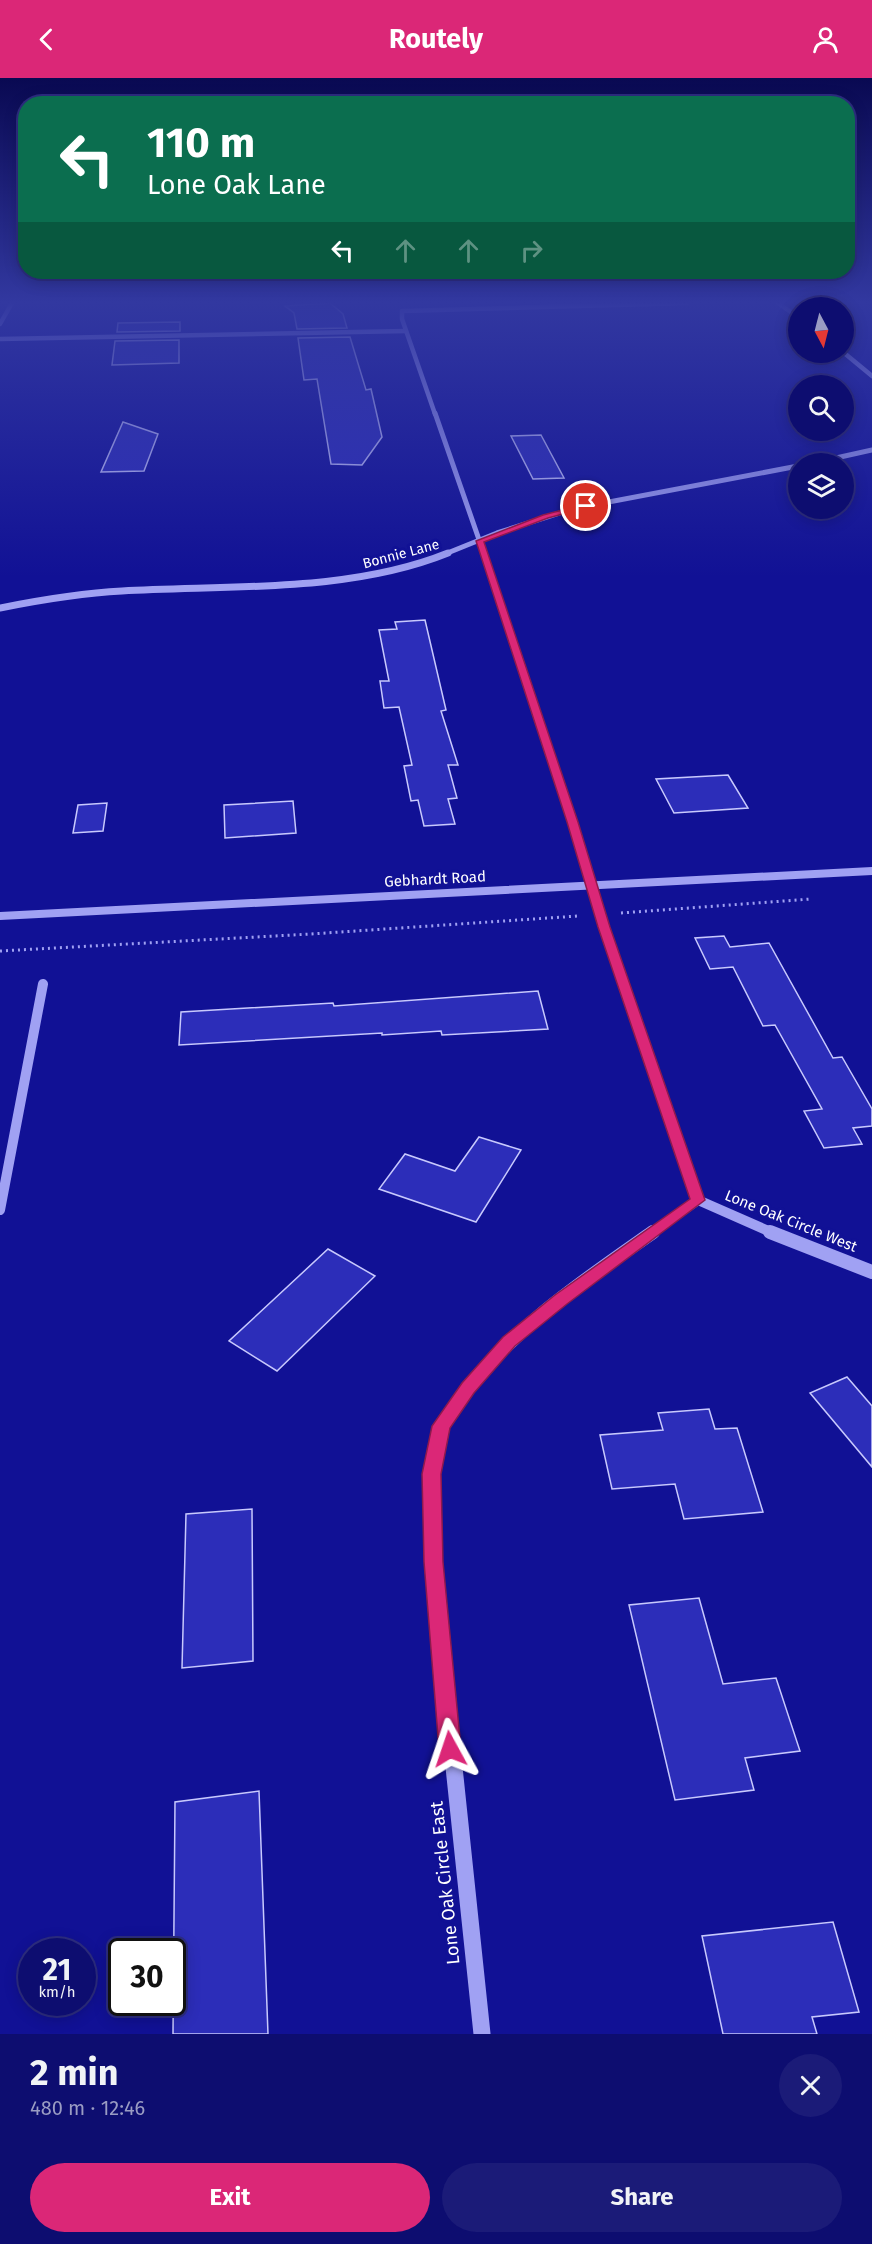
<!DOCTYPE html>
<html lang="en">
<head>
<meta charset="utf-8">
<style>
	body { margin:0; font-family:"Fira Sans",sans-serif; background:#1b1b78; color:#f1f3f6; height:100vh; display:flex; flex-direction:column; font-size:22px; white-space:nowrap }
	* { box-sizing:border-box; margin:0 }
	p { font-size:20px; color:#9a9cc3 }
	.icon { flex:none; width:33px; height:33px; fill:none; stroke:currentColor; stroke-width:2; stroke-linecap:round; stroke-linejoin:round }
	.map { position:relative; height:1956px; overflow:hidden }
	.panel { display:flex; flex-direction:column; background:#0d0d70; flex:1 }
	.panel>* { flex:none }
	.top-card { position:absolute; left:18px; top:18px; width:837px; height:183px; border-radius:24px; box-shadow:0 3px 15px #0003,0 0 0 2px #2d2d83; background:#0b6e4f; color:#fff; overflow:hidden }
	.needle { width:39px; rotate:173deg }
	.fabs { position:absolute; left:788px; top:219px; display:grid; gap:12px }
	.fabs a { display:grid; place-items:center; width:66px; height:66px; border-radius:50%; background:#0d0d70; box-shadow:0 3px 15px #0003,0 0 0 2px #2d2d83; font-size:30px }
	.speed { position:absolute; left:18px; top:1860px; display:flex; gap:12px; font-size:30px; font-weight:700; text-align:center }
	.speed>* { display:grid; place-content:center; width:78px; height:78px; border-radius:50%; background:#0d0d70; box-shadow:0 3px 15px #0003,0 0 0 2px #2d2d83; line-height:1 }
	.speed small { font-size:15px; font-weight:400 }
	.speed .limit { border:3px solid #111; border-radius:9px; background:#fff; color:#111 }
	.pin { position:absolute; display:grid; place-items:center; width:51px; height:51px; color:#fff; margin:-26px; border:3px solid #fff; border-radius:50%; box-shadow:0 2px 6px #0007 }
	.me { position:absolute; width:66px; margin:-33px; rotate:355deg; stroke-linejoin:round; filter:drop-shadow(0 0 4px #0008) }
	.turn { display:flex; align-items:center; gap:21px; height:126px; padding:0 30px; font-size:27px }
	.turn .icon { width:78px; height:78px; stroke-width:2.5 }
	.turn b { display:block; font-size:42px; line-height:51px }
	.lanes { display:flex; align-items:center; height:57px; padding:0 30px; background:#0003; justify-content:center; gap:30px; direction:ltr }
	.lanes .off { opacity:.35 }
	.round { display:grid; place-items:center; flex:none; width:63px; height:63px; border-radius:32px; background:#1b1b78 }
	.summary { display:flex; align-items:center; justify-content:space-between; height:102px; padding:0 30px }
	h1 { font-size:36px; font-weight:700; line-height:45px }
	.action { display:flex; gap:12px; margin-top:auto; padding:12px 30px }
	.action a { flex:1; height:69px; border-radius:36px; background:#db2777; color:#fff; font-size:24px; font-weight:700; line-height:69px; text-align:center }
	.action a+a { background:#1b1b78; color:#f1f3f6 }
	header { display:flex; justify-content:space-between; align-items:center; height:78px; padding:0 30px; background:#db2777; color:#fff; font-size:27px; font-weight:700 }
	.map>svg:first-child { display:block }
</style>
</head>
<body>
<header><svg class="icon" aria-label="back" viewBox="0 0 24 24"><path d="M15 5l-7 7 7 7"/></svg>Routely<svg class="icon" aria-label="person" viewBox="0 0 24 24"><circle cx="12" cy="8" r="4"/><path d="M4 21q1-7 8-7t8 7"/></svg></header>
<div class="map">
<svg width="872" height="1956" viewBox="0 0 872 1956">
	<rect width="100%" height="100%" fill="#111195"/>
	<g fill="#2c2db9" stroke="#c8c9fd" stroke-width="1.5">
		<polygon points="330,225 343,236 347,250 297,251 294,235 285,228"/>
		<polygon points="180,244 180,253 117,254 118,245"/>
		<polygon points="350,259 366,312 371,311 382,359 362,387 331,386 317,301 304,302 298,260"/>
		<polygon points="179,262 179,285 112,287 115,263"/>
		<polygon points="123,344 158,356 144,393 101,394"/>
		<polygon points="541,357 564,400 533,401 511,358"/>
		<polygon points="425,542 446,632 441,633 458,687 448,687 457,720 448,721 455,746 424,748 418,722 411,723 404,688 412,687 399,629 384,630 380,603 389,603 379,552 397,551 395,544"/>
		<polygon points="728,697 748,730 674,735 656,701"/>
		<polygon points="293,723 296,755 225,760 224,727"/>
		<polygon points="107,725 103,753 73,755 78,727"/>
		<polygon points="724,858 730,869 769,865 833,980 842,979 872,1031 872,1048 853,1050 862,1066 824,1070 804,1033 822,1031 775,947 763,948 733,889 710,891 695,860"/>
		<polygon points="538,913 548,951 442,957 441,953 382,957 382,955 179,967 181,934 333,925 334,928"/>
		<polygon points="479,1059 521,1072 476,1144 379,1111 405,1076 455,1093"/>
		<polygon points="328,1171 375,1198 277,1293 229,1263"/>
		<polygon points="847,1299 872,1328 872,1389 810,1315"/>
		<polygon points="709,1331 715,1351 737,1350 763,1434 684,1441 675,1406 612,1411 600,1357 663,1352 658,1335"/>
		<polygon points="252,1431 253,1583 182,1590 186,1436"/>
		<polygon points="699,1520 723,1606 776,1600 800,1673 745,1680 754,1712 675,1722 629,1527"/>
		<polygon points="259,1713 268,1956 173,1956 175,1724"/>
		<polygon points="833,1844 859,1934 812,1939 817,1956 723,1956 702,1858"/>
	</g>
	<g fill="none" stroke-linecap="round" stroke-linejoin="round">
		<g stroke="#a0a1f3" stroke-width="3" stroke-dasharray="2 4" stroke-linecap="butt">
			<polyline points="621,835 811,821"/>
			<polyline points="0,873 311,856 578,838"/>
		</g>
		<g stroke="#a0a1f3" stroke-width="4.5">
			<polyline points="778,225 798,239"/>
			<polyline points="0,246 12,225"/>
			<polyline points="0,261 406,253"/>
			<polyline points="843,274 872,298"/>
			<polyline points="435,336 402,241 402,233 687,225"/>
		</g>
		<g stroke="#a0a1f3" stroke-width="5">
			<polyline points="435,335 484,476"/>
			<polyline points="809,386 872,372"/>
			<polyline points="445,476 497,455 572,431 798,388"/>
		</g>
		<g stroke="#a0a1f3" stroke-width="7">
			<polyline points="484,475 542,652"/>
			<path d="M0,530C40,522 81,515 122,513C229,507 349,515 448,475"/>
		</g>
		<g stroke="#a0a1f3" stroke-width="8">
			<polyline points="542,651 613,875"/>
			<polyline points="0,838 872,793"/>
		</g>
		<g stroke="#a0a1f3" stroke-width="10">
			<polyline points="612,873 698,1122"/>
			<polyline points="698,1122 773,1155"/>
			<polyline points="0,1132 43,906"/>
			<polyline points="651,1155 698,1122"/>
		</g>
		<g stroke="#a0a1f3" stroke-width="14">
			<polyline points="770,1154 872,1194"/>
			<path d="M435,1510C431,1458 425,1401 441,1351C444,1341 452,1332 458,1324C508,1253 583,1203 653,1154"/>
		</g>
		<polyline stroke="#a0a1f3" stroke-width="17" points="435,1508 482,1956"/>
	</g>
	<linearGradient id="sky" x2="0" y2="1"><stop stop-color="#090952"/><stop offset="0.45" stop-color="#3238a0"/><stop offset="1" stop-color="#3238a0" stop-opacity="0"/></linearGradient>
	<rect width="872" height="499" fill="url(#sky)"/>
	<polygon fill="#db2777" stroke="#8e194d" stroke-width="1.5" points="586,426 589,429 548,440 484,464 578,744 610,849 705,1122 567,1226 515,1268 474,1315 450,1350 441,1396 443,1484 461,1671 458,1679 450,1682 442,1679 439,1671 424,1484 422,1396 432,1348 462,1305 503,1259 555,1217 690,1121 598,849 567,744 476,463 543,437"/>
	<g text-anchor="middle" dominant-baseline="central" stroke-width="6" stroke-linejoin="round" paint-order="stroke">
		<g font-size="14" fill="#fff" stroke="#111195">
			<text transform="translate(401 476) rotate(-15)">Bonnie Lane</text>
		</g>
		<g font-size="15" fill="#fff" stroke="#111195">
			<text transform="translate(435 801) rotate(-3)">Gebhardt Road</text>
			<text transform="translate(791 1143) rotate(22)">Lone Oak Circle West</text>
		</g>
		<g font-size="18" fill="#fff" stroke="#111195">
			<text transform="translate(445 1805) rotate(-96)">Lone Oak Circle East</text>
		</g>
	</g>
</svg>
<div class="fabs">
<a><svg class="needle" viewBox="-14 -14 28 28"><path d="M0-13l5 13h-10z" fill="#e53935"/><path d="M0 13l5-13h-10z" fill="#9a9cc3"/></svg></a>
<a><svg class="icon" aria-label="search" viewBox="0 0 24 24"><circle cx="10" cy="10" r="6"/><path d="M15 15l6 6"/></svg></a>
<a><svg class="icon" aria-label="layers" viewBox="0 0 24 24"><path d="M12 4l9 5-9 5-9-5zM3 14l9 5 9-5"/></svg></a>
</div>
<div class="speed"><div>21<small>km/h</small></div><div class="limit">30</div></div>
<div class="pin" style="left:586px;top:428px;background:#d93025"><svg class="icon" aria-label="arrive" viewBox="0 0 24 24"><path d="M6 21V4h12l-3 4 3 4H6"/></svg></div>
<svg class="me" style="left:450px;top:1671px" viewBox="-20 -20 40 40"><path d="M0-17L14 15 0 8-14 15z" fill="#db2777" stroke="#fff" stroke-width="4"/></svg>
<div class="top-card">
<div class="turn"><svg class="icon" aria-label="left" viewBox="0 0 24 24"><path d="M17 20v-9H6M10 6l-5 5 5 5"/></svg><div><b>110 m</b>Lone Oak Lane</div></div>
<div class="lanes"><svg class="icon" aria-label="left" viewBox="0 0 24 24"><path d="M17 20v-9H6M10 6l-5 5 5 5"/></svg><svg class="icon off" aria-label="ahead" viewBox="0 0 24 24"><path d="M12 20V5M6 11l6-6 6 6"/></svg><svg class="icon off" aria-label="ahead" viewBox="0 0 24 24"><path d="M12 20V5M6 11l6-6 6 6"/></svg><svg class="icon off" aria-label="right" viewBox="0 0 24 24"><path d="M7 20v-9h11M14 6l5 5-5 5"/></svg></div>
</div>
</div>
<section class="panel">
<div class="summary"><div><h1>2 min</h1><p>480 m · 12:46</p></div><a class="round"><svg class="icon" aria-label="close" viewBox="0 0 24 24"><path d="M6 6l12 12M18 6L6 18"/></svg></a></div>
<div class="action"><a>Exit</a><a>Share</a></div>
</section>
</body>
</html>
